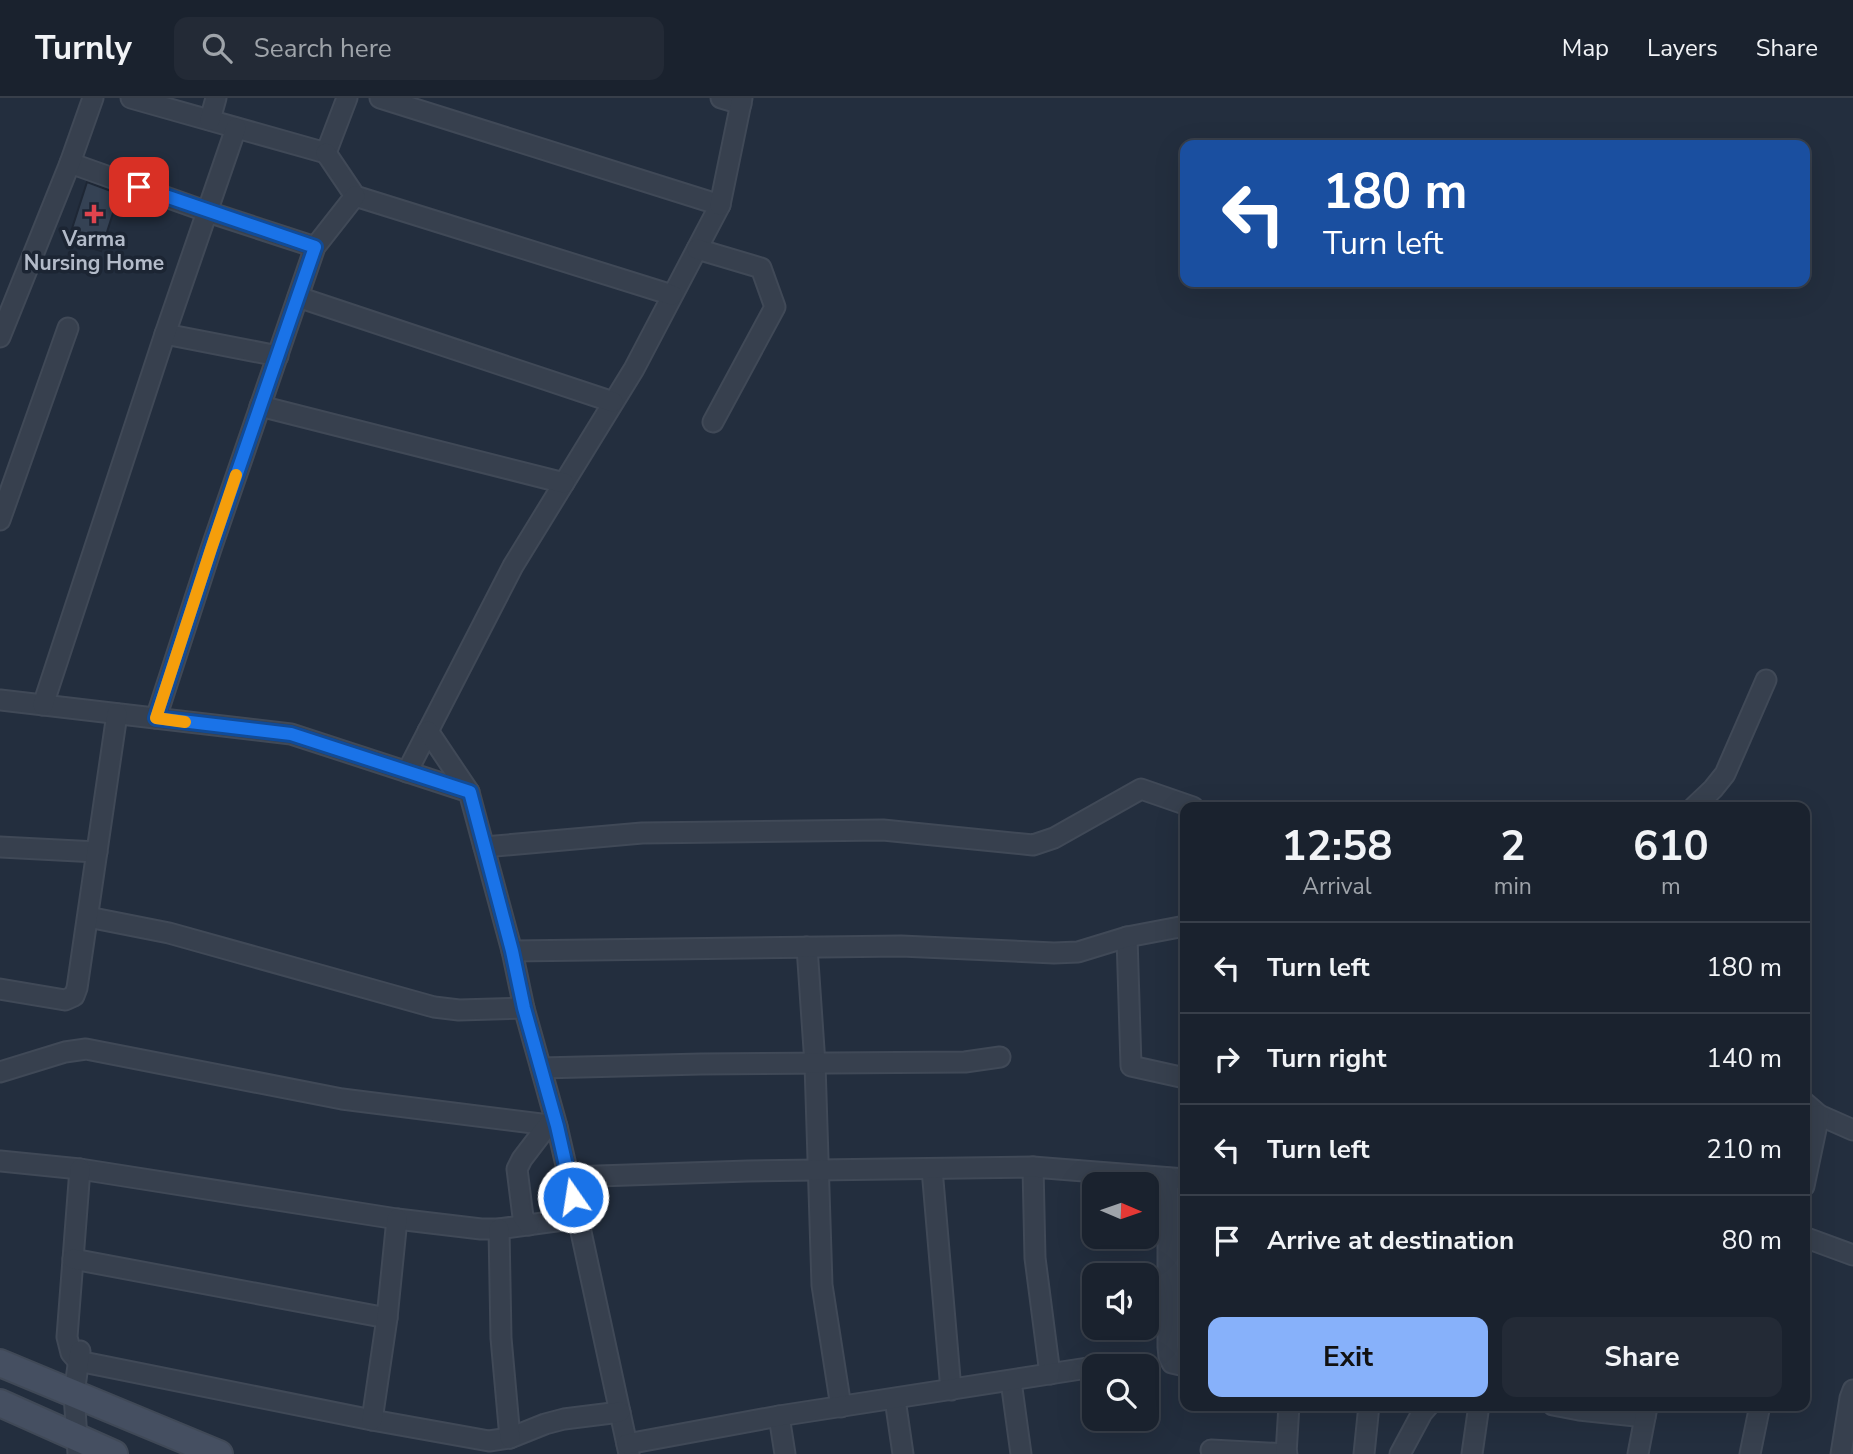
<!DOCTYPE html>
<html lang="en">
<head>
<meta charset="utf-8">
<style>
	body { margin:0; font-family:"Nunito Sans",sans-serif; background:#232a36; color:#f1f3f6; height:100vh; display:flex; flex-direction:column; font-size:26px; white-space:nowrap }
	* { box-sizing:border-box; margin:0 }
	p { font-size:23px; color:#9fa4aa }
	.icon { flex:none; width:38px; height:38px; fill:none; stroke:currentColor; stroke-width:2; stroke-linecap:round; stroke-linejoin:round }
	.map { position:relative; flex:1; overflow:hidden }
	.sheet { position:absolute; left:1180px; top:704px; width:630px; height:609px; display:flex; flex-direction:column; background:#1a222e; border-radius:14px; box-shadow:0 7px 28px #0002,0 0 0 2px #383f4a }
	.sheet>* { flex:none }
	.banner { position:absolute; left:1180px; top:42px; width:630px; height:147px; border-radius:14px; box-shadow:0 7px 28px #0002,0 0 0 2px #383f4a; background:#1a4fa0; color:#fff; overflow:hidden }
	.needle { width:46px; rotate:92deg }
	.fabs { position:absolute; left:1082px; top:1074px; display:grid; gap:14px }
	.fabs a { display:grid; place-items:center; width:77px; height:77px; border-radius:14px; background:#1a222e; box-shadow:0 7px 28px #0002,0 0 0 2px #383f4a; font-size:35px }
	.pin { position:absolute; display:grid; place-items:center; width:60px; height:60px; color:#fff; margin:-30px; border-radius:14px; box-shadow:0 4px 10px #0006 }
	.me { position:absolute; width:77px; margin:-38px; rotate:347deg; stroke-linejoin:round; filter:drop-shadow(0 0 5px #0008) }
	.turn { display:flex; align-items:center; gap:24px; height:147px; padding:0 28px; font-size:32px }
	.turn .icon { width:91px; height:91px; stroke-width:2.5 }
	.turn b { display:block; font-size:49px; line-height:60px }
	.eta { display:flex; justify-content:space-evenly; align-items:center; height:119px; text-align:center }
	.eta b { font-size:42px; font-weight:700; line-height:49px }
	.cta { display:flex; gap:14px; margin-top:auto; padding:14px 28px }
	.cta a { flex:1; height:80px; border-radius:14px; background:#87b1fa; color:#111; font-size:28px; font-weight:700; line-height:80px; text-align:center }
	.cta a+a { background:#232a36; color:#f1f3f6 }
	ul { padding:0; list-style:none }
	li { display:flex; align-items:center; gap:21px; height:91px; padding:0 28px; border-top:2px solid #383f4a }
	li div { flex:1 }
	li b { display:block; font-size:26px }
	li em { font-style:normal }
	header { display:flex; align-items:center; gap:42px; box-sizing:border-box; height:98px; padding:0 35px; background:#1a222e; border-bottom:2px solid #383f4a }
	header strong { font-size:33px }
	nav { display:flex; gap:38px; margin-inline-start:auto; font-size:24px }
	.search { width:490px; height:63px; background:#232a36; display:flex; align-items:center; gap:18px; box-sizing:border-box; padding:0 24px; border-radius:14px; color:#9fa4aa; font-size:26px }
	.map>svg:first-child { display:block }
</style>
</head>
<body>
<header>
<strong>Turnly</strong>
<div class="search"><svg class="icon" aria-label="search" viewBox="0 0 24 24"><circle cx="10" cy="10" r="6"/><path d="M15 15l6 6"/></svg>Search here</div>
<nav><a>Map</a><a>Layers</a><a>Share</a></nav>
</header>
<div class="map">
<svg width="1853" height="1356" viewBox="0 0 1853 1356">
	<rect width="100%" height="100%" fill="#232e3e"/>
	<polygon fill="#354254" stroke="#1e2735" stroke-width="2" points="87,84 119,96 101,153 68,143"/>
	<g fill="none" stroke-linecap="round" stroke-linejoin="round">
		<defs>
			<g id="minor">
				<polyline points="131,0 326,55 347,0"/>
				<polyline points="380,0 720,107 634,271 513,468 407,674"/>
				<polyline points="721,0 741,6"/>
				<polyline points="210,22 216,0"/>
				<polyline points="326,55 355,98 672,197"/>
				<polyline points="70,65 208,114 315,149"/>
				<polyline points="720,107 742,0"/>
				<polyline points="697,151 761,170 775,209 713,324"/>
				<polyline points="298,199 613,304"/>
				<polyline points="165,236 278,258"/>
				<polyline points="0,239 70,65 93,0"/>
				<polyline points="260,308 564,385"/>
				<polyline points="0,422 68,230"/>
				<polyline points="0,602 291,636 469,694 512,853 524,910 557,1028 578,1120 629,1356"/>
				<polyline points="43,607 165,236 236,30"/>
				<polyline points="156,620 211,451 315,149 355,98"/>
				<polyline points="428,633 469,694"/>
				<polyline points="1694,709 1713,691 1725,676 1766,582"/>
				<polyline points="0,749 97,754"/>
				<polyline points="484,749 642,735 883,732 1033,747 1054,740 1141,691 1193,709"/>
				<polyline points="88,819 169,835 434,909 459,912 524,910"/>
				<polyline points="1127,839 1131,968 1185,980"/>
				<polyline points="807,849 815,966 822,1187 841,1309"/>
				<polyline points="512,853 901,848 1054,855 1078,854 1127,839 1185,828"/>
				<polyline points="0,891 65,902 74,898 77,890 117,616"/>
				<polyline points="541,970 701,966 965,964 1000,959"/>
				<polyline points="0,974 65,954 86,951 342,1001 557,1028"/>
				<polyline points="1804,1004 1819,1017 1853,1032"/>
				<polyline points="0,1063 80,1071 397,1121 481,1131 499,1131 578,1120"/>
				<polyline points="1033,1069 1035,1160 1050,1276"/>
				<polyline points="80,1071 67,1239 71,1255 78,1263 372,1322 489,1343 510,1340 545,1326 564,1321 620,1314"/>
				<polyline points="932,1071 951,1292"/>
				<polyline points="568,1079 748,1073 1033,1069 1185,1081"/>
				<polyline points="1168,1080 1168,1249 1169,1259 1172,1265 1185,1268"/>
				<polyline points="1804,1088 1819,1017"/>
				<polyline points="529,1127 523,1119 517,1071 522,1061 548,1027"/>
				<polyline points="499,1131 501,1240 510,1340"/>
				<polyline points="1804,1139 1853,1157"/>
				<polyline points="73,1161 387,1220"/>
				<polyline points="1096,1269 1114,1266"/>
				<polyline points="1011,1283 1021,1356"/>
				<polyline points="895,1301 903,1356"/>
				<polyline points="1553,1307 1579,1312 1645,1319"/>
				<polyline points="779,1318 785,1356"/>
				<polyline points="372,1322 387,1220 397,1121"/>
				<polyline points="627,1346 779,1318 1094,1269"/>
				<polyline points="1211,1352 1287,1356"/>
				<polyline points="78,1356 74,1296 80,1253"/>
				<polyline points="1286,1356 1289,1307"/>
				<polyline points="1364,1356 1369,1307"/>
				<polyline points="1400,1356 1422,1315 1429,1307"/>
				<polyline points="1472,1356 1479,1307"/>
				<polyline points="1638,1356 1647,1309"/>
				<polyline points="1750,1356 1760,1307"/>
				<polyline points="1841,1356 1850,1300 1853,1292"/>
			</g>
			<g id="secondary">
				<polyline points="0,1265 219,1356"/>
				<polyline points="0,1305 114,1356"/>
			</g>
		</defs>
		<use href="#minor" stroke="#404957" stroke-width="23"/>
		<use href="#secondary" stroke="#404957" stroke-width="30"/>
		<use href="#minor" stroke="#37404e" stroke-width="19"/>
		<use href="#secondary" stroke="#454f61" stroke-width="26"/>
	</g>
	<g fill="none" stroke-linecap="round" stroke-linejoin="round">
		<defs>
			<polyline id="route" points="139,89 315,149 211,451 156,620 291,636 470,694 512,853 524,910 557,1028 573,1099"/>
		</defs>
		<use href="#route" stroke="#114b97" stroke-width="18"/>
		<use href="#route" stroke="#1a73e8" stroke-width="12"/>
		<polyline stroke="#f59e0b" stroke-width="12" points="185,624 156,620 211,451 236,377"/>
	</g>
	<path fill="#e0444e" stroke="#1c2533" stroke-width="2.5" d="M90.5 105.5h7v7h7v7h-7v7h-7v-7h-7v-7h7z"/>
	<g text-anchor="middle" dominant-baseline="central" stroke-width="7" stroke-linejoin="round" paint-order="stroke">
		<g font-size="21" font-weight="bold" fill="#b3bbc9" stroke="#1c2533">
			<text x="94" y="141">Varma<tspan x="94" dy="24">Nursing Home</tspan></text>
		</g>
	</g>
</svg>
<div class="fabs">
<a><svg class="needle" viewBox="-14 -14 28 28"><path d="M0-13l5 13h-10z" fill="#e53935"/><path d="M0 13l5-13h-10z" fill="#9fa4aa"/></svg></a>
<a><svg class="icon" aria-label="sound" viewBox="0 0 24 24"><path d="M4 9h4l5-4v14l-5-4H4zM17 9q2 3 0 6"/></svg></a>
<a><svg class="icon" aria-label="search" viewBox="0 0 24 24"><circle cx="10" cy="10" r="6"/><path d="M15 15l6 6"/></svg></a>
</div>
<div class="pin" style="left:139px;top:89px;background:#d93025"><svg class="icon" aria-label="arrive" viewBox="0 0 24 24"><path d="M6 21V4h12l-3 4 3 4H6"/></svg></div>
<svg class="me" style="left:573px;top:1099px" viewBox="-20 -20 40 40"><circle r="17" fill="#1a73e8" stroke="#fff" stroke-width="3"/><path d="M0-11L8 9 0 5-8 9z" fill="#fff"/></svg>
<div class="banner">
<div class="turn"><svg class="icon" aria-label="left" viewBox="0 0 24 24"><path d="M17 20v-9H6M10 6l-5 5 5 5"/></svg><div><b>180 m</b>Turn left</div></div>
</div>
<section class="sheet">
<div class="eta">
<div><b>12:58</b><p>Arrival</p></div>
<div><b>2</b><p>min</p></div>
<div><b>610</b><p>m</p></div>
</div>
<ul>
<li><svg class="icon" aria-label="left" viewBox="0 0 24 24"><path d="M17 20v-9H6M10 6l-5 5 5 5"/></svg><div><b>Turn left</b></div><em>180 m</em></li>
<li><svg class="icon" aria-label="right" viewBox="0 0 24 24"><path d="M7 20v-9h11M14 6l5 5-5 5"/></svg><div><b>Turn right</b></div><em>140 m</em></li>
<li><svg class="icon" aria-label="left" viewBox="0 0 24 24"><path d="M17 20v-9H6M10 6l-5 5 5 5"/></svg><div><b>Turn left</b></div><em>210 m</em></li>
<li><svg class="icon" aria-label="arrive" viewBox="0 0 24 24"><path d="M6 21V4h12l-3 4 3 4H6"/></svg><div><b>Arrive at destination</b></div><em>80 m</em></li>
</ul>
<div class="cta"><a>Exit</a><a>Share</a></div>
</section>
</div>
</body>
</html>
